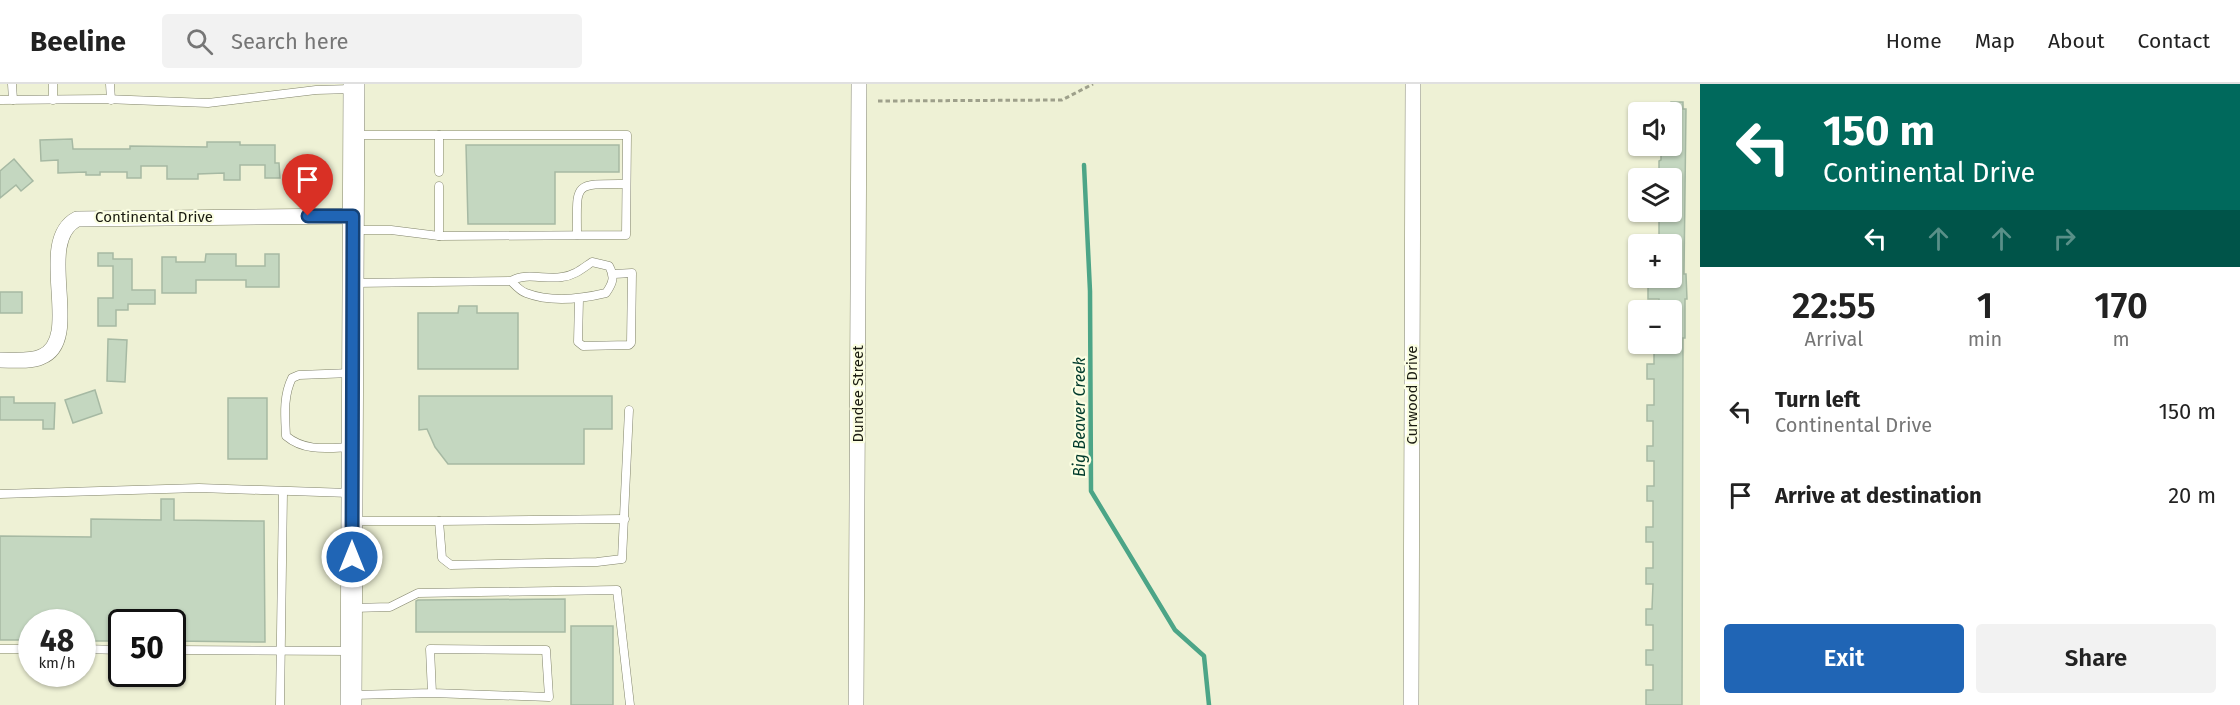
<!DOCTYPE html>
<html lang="en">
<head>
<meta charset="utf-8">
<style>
	body { margin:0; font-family:"Fira Sans",sans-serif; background:#f2f2f2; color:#222; height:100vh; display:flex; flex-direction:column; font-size:22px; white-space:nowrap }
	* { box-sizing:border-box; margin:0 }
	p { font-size:20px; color:#767676 }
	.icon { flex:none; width:33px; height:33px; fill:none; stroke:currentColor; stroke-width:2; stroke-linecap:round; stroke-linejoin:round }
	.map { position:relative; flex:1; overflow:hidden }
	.details { display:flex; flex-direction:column; background:#fff; width:540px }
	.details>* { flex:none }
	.banner { background:#00695c; color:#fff; overflow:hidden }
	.tools { position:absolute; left:1628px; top:18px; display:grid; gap:12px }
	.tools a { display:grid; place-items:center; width:54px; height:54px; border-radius:6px; background:#fff; box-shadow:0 2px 4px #0004; font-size:30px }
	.speed { position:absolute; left:18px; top:525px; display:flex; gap:12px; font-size:30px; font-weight:700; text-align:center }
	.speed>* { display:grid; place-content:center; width:78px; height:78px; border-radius:50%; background:#fff; box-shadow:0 2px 4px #0004; line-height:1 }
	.speed small { font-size:15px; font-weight:400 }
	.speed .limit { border:3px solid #111; border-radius:9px; background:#fff; color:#111 }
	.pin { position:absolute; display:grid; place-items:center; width:51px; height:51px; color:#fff; margin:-62px -26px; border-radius:50% 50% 50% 0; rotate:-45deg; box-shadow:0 0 6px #0007 }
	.pin .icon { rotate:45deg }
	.me { position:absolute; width:66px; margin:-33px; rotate:0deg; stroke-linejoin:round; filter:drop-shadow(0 0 4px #0008) }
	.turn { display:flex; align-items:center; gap:21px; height:126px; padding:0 24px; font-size:27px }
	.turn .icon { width:78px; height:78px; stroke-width:2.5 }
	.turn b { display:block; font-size:42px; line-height:51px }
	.lanes { display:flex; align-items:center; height:57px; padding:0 24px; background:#0003; justify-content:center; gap:30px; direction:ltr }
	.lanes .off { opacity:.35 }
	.eta { display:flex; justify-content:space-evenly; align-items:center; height:102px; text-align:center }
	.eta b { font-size:36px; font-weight:600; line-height:42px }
	.button { display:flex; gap:12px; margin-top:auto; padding:12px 24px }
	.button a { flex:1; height:69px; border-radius:6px; background:#2065b5; color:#fff; font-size:24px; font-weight:600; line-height:69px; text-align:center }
	.button a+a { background:#f2f2f2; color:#222 }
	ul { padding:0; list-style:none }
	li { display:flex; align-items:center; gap:18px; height:84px; padding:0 24px }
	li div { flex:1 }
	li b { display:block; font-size:22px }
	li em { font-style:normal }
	header { display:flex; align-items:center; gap:36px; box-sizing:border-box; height:84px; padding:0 30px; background:#fff; border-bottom:2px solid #e0e0e0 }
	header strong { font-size:28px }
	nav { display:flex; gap:33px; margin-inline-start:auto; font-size:21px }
	.search { width:420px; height:54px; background:#f2f2f2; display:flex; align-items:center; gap:15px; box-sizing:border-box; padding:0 21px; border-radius:6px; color:#767676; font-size:22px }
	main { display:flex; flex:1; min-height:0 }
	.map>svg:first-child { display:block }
</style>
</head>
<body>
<header>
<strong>Beeline</strong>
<div class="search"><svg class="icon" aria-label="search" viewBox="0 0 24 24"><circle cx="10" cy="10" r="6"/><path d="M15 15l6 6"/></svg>Search here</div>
<nav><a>Home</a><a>Map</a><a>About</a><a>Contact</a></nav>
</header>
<main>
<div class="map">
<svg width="1700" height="621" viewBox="0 0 1700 621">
	<rect width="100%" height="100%" fill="#eef1d5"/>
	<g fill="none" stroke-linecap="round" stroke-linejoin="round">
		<polyline stroke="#4ca587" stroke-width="4.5" points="1084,81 1090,207 1091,407 1175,546 1204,572 1209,621"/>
	</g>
	<g fill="#c4d7c0" stroke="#a6b9a3" stroke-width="1.5">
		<polygon points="1671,18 1683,18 1683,25 1686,25 1684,190 1686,190 1687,215 1685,215 1685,254 1683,254 1682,621 1646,621 1646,606 1653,606 1653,581 1646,581 1646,566 1653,566 1653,541 1646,541 1646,525 1652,525 1653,500 1646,500 1646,484 1653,484 1653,458 1646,458 1646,443 1653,443 1653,417 1647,417 1647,402 1654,402 1654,377 1647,377 1647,362 1653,362 1653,337 1647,337 1647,321 1654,321 1654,295 1647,295 1647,280 1654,280 1654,264 1671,264 1671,226 1659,226 1659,215 1648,215 1648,199 1658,199 1658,194 1671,194 1671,160 1659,160 1659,128 1671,128 1671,90 1659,90 1659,77 1661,76 1661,62 1671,62"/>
		<polygon points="72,55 73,65 130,65 130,62 207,63 207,58 240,58 240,61 275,61 275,79 279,79 280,94 265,94 265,81 240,81 240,96 224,96 224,89 198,90 198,95 167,95 167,82 141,82 141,94 127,94 127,88 100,88 100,91 86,91 86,88 58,89 58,76 41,77 40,56"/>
		<polygon points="466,61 619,61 619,88 555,88 555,140 468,140"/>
		<polygon points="14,75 33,97 21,107 16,101 0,114 0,87"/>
		<polygon points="98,169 113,169 113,175 132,175 132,206 155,206 155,220 128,220 128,226 116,226 116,242 98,242 98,214 113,214 113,182 98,182"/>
		<polygon points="206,170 236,170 236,182 265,182 265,170 279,170 279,203 246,203 246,196 196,196 196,209 162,209 162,173 176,173 176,178 205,178"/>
		<rect x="0" y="208" width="22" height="21"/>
		<polygon points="459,222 477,222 477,229 518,229 518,285 418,285 418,229 458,229"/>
		<polygon points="108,255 127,256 125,298 107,297"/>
		<polygon points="95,306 102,329 73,339 65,316"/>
		<polygon points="419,312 612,312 612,345 584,345 584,380 448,380 435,363 427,345 419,346"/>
		<polygon points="0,313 14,313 14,319 55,319 54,345 43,345 43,336 0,336"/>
		<rect x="228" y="314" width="39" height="61"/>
		<polygon points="161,415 174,415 174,436 264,437 265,558 172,557 172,538 122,538 122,557 82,557 82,538 32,538 32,556 0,556 0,452 91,453 91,435 161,436"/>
		<polygon points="565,515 565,548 416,548 416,517 418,516"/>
		<rect x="571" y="542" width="42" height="79"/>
	</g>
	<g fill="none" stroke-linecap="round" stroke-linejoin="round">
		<defs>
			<g id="service">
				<polyline points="12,0 13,16"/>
				<polyline points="53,0 53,16"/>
				<polyline points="110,0 111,16"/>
				<polyline points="0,16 105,15 208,19 316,6 352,5"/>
				<polyline points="439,51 439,88"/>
				<polyline points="354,146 391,146 439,152 626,151 627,51 355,51"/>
				<path d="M577,151C577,98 572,100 626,100"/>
				<polyline points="439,152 439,102"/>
				<path d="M354,199L511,197C526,188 546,196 562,193C574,192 583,184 592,178L609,182C615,193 613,199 606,209C581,215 552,219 526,209C520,207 515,201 511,197"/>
				<polyline points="579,215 578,258 583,262 629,261 631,259 632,189 614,190"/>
				<path d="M351,289L299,291L292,294C283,312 285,332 286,352C305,368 328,364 352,363"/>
				<polyline points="0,410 199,404 349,409"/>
				<polyline points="353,437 439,437 442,474 451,481 597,478 622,475 629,326"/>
				<polyline points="439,437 625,435"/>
				<polyline points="353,524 390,523 418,509 617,506 630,621"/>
				<polyline points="0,565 32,565"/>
				<polyline points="82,565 122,566"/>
				<polyline points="172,566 351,567"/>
				<polyline points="353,611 432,609 549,613 546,566 430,565 432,609"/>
				<polyline points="280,621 283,408"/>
			</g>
			<g id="minor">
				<path d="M0,276C13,276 29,278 41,273C85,256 33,158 77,135L353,132"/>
				<polyline points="856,621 859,0"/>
				<polyline points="1411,621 1413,0"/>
			</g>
			<polyline id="secondary" points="351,621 354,0"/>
		</defs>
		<use href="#service" stroke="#80836a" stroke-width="9"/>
		<use href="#minor" stroke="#80836a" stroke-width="16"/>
		<use href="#secondary" stroke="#80836a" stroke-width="22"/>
		<polyline stroke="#9ea08b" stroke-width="3" stroke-dasharray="4.5 3" stroke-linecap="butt" points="878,17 1062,16 1093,0"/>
		<use href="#service" stroke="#fff" stroke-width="8"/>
		<use href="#minor" stroke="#fff" stroke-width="15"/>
		<use href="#secondary" stroke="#fff" stroke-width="21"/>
	</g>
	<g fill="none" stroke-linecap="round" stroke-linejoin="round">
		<defs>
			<polyline id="route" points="308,132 353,132 352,473"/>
		</defs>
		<use href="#route" stroke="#154276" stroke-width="15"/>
		<use href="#route" stroke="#2065b5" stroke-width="10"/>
	</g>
	<g text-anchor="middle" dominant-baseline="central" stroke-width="4.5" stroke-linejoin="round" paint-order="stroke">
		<g font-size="15" fill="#1a1b11" stroke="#fbfee2">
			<text x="154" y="133">Continental Drive</text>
			<text transform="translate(858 310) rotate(-90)">Dundee Street</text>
			<text transform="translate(1412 311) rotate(-90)">Curwood Drive</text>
		</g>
		<g font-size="16" font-style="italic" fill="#003a2b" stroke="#fbfee2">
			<text transform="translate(1079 333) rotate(-90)">Big Beaver Creek</text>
		</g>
	</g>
</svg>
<div class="tools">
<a><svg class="icon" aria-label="sound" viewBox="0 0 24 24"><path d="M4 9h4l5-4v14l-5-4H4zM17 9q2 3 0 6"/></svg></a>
<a><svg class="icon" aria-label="layers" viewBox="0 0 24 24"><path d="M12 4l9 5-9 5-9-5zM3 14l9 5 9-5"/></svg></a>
<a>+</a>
<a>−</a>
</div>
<div class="speed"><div>48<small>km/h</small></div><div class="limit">50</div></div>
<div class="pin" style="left:308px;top:132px;background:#d93025"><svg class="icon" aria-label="arrive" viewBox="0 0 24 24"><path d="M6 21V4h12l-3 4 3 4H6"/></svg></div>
<svg class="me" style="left:352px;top:473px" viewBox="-20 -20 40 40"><circle r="17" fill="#2065b5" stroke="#fff" stroke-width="3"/><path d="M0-11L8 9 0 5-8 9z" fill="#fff"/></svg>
</div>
<section class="details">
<div class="banner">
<div class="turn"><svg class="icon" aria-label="left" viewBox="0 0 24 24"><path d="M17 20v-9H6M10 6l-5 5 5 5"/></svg><div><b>150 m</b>Continental Drive</div></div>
<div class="lanes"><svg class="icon" aria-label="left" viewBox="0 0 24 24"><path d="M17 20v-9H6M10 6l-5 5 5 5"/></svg><svg class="icon off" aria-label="ahead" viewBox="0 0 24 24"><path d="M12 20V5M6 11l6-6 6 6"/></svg><svg class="icon off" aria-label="ahead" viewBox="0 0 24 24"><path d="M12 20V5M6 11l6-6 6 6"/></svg><svg class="icon off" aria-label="right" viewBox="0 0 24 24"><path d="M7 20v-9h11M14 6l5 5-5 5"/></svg></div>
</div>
<div class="eta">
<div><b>22:55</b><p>Arrival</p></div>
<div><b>1</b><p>min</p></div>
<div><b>170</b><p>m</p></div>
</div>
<ul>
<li><svg class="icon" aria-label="left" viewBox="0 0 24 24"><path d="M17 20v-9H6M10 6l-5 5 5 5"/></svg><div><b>Turn left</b><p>Continental Drive</p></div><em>150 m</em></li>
<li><svg class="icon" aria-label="arrive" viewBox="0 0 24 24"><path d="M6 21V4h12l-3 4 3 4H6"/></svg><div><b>Arrive at destination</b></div><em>20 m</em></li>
</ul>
<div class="button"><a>Exit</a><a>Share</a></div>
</section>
</main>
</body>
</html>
